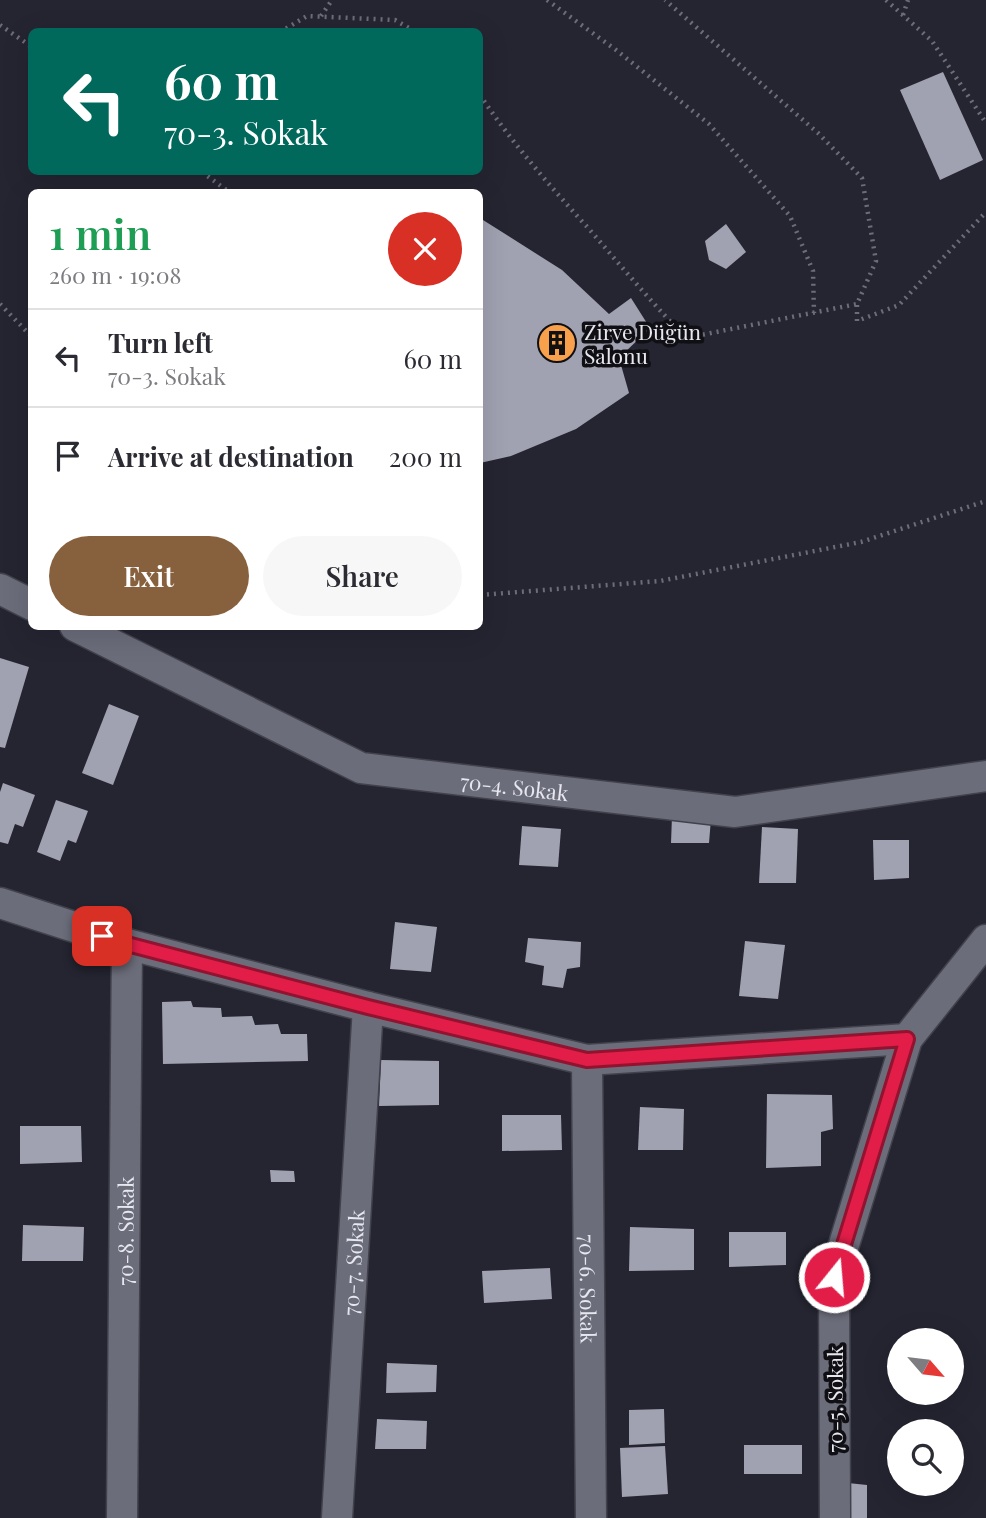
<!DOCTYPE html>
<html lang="en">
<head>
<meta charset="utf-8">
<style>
	body { margin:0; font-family:"Playfair Display",serif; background:#f7f7f7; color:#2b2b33; height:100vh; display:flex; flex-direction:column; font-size:26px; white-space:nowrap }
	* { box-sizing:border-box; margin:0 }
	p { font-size:23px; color:#7c7c81 }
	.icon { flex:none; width:38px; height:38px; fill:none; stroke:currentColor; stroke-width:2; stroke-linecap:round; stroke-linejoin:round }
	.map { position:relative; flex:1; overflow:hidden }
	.drawer { position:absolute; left:28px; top:189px; width:455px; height:441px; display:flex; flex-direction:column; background:#fff; border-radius:10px; box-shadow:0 7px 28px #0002 }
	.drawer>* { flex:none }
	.top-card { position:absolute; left:28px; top:28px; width:455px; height:147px; border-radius:10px; box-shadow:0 7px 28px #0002; background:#00695c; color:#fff; overflow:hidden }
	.needle { width:46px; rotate:118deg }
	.controls { position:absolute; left:887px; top:1328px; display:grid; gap:14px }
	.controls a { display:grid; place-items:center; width:77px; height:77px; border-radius:50%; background:#fff; box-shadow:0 7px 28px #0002; font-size:35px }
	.pin { position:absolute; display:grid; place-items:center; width:60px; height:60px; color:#fff; margin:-30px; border-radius:14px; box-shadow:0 4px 10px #0006 }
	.me { position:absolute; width:77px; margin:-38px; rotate:17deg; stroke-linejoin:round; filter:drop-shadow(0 0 5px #0008) }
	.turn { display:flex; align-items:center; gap:24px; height:147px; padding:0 21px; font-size:32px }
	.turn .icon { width:91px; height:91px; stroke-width:2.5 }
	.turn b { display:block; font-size:49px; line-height:60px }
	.round { display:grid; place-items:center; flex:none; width:74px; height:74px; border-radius:37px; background:#f7f7f7 }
	.head { display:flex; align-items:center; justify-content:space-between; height:119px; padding:0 21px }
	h1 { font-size:42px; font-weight:600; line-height:52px; color:#1e9e55 }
	.action { display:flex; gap:14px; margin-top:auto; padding:14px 21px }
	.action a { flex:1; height:80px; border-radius:42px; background:#87603e; color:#fff; font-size:28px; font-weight:600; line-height:80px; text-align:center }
	.action a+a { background:#f7f7f7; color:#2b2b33 }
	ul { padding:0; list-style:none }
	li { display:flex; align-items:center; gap:21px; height:98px; padding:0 21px; border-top:2px solid #e1e1e2 }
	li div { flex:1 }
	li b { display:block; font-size:26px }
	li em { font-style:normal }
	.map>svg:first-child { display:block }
</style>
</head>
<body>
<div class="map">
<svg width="986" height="1518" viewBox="0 0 986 1518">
	<rect width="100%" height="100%" fill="#252532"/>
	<g fill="#a0a1b1">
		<polygon points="943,72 983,160 940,180 900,90"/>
		<polygon points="480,220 483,220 562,270 609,314 631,298 650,328 619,358 629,393 576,429 511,456 480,463"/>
		<polygon points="726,224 746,252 726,269 709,260 705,241"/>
		<polygon points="0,658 29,667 5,748 0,747"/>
		<polygon points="109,704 139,716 113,785 82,773"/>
		<polygon points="3,783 35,795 23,827 15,824 8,844 0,842 0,792"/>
		<polygon points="56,800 88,811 76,843 68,840 60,861 37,852"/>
		<polygon points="672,816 711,819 709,843 671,843"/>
		<polygon points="522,826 561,829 558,867 519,865"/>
		<polygon points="762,827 798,829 796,883 759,883"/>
		<polygon points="873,840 909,840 909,878 874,880"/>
		<polygon points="395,922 437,927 431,972 390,969"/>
		<polygon points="528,938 581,942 580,967 567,969 563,988 542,985 544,966 525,962"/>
		<polygon points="745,941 785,945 778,999 739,996"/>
		<polygon points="191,1001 193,1007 221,1008 222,1017 252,1016 255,1025 278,1024 281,1034 307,1034 308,1061 163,1064 162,1002"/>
		<polygon points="381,1060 439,1061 439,1105 379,1106"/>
		<polygon points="767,1094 832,1095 833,1129 821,1132 821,1166 766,1168"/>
		<polygon points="640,1107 684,1109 683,1150 638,1150"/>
		<polygon points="502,1115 561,1115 562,1150 502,1151"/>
		<polygon points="20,1126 81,1126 82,1162 20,1164"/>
		<polygon points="270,1170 294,1171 295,1182 271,1182"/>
		<polygon points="23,1225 84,1227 83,1261 22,1261"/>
		<polygon points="630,1227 694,1229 694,1270 629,1271"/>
		<polygon points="729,1232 786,1232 786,1265 729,1267"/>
		<polygon points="550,1268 552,1299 484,1303 482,1271"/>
		<polygon points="387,1363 437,1365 436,1392 386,1393"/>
		<polygon points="664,1409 665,1443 629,1445 629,1410"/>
		<polygon points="377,1419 427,1421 426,1449 375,1449"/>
		<rect x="744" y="1445" width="58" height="29"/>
		<polygon points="665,1446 668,1494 622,1497 620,1448"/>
		<polygon points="848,1483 867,1485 867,1518 846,1518"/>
	</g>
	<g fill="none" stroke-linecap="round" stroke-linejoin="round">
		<defs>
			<g id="minor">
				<polyline points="0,589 32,605"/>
				<path id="s1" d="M75,626L361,768L735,812L986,776"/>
				<polyline points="0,903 127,944 368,1007 587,1060 907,1039"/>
				<path id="s2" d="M587,1060L591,1518"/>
				<path id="s3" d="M122,1518L127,944"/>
				<path id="s4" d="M337,1518L368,1007"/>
				<polyline points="835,1518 834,1277 907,1039 986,940"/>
			</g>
		</defs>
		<use href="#minor" stroke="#42424c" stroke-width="33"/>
		<g stroke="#6d6d79" stroke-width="4.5" stroke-dasharray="2 5" stroke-linecap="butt">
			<polyline points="547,0 616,50 709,124 790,216 813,271 814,313"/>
			<polyline points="886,0 932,41 986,123"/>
			<polyline points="903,15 908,0"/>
			<polyline points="321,16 332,0"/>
			<polyline points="0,25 32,47"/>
			<polyline points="280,32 307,16 395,20 416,32"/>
			<path d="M480,95C512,143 550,186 589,229C621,266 652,303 686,338L857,304L876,261L862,178L818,133L665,0"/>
			<polyline points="202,172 229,192"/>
			<polyline points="0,304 32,337"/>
			<polyline points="857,305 857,321 899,305 986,212"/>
			<polyline points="480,595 660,581 861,542 986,501"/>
		</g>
		<use href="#minor" stroke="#6c6d7b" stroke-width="30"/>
	</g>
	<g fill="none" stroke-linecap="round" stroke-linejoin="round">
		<defs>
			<polyline id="route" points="102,936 127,944 368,1007 587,1060 907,1039 834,1277"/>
		</defs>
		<use href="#route" stroke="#92132f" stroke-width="18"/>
		<use href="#route" stroke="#e11d48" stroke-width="12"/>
	</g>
	<defs>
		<symbol id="building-disc" viewBox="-11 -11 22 22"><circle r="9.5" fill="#f8a04b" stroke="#0f0f14"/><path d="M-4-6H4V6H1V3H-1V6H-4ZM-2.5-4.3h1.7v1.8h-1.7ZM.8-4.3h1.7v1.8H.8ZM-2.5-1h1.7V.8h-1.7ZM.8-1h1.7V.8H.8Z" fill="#111"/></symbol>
	</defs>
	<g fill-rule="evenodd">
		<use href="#building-disc" x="535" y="321" width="44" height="44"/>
	</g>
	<g text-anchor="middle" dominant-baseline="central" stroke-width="7" stroke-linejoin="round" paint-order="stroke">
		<g font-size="21" fill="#e6e7ef" stroke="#0f0f14" text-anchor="start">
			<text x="584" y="331">Zirve Düğün<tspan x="584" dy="24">Salonu</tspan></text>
		</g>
		<g font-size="21" fill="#e6e7ef" stroke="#0f0f14">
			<text stroke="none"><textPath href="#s1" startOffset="474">70-4. Sokak</textPath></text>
			<text stroke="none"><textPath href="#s3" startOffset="287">70-8. Sokak</textPath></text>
			<text stroke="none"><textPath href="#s4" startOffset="256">70-7. Sokak</textPath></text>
			<text stroke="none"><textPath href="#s2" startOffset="229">70-6. Sokak</textPath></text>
			<text transform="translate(834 1399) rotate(-90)">70-5. Sokak</text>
		</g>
	</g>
</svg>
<div class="controls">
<a><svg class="needle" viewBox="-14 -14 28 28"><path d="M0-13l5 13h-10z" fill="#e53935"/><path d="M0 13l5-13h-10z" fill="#7c7c81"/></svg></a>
<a><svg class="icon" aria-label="search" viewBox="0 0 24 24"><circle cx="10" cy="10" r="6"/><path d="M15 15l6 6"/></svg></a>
</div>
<div class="pin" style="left:102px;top:936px;background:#d93025"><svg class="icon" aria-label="arrive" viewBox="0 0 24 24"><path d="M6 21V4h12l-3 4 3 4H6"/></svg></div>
<svg class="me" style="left:834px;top:1277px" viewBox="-20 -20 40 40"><circle r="17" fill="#e11d48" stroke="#fff" stroke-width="3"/><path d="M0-11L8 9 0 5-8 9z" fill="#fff"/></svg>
<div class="top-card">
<div class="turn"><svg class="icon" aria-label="left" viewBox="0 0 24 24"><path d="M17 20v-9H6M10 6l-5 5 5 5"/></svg><div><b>60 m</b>70-3. Sokak</div></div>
</div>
<section class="drawer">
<div class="head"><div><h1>1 min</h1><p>260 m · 19:08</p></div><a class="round" style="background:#d93025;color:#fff"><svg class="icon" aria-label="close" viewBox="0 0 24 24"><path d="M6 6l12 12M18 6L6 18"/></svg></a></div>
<ul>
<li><svg class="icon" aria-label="left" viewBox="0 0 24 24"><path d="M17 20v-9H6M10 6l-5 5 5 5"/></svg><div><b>Turn left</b><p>70-3. Sokak</p></div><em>60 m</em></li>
<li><svg class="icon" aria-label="arrive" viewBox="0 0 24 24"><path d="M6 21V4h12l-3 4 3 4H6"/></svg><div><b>Arrive at destination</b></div><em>200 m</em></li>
</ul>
<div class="action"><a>Exit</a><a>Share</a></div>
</section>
</div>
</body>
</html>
